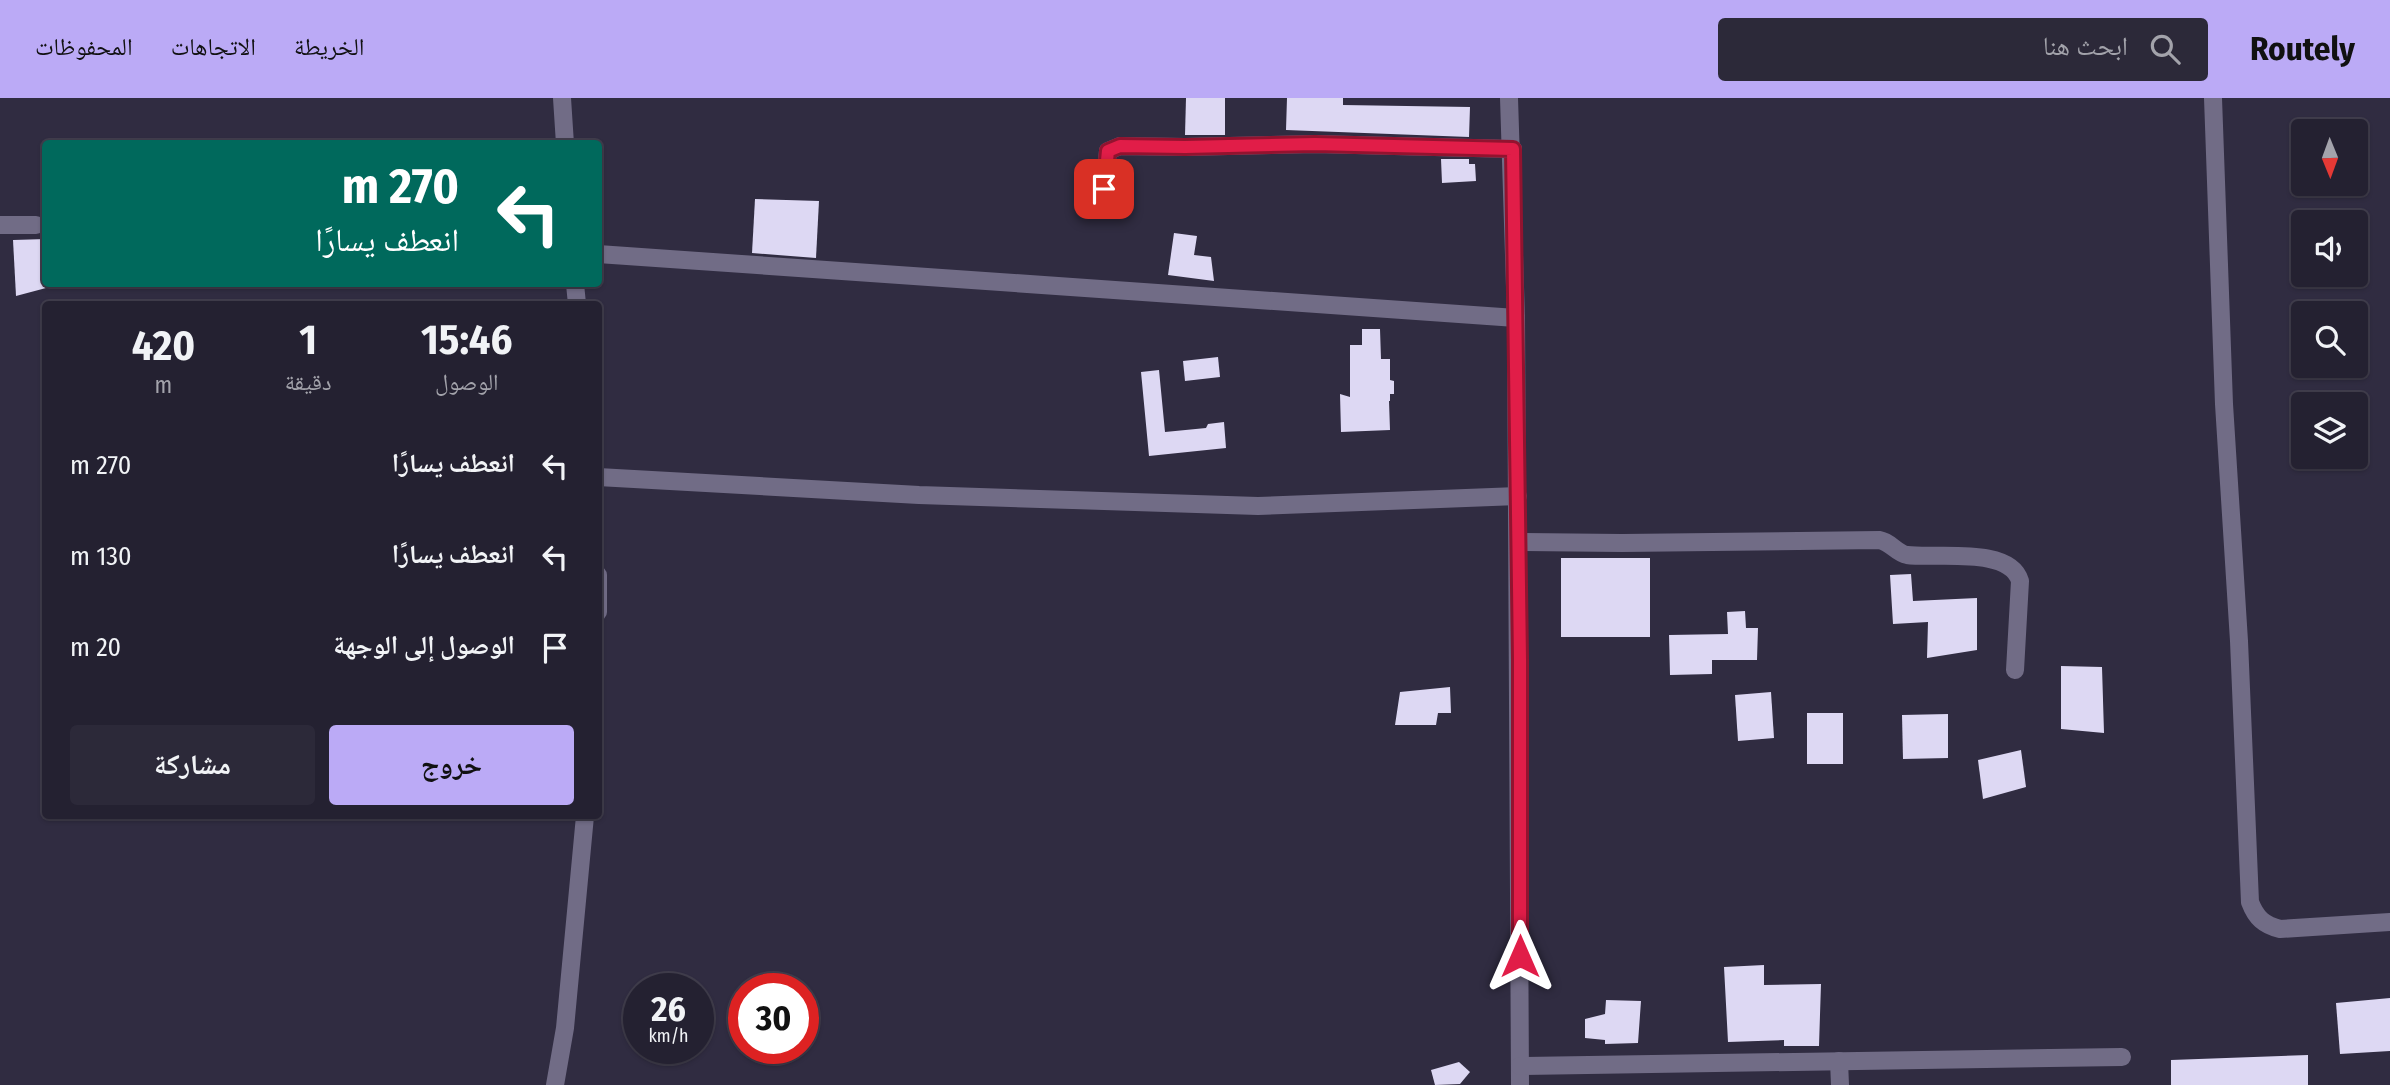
<!DOCTYPE html>
<html lang="ar">
<head>
<meta charset="utf-8">
<style>
	body { margin:0; font-family:"Fira Sans Condensed","Noto Naskh Arabic",sans-serif; background:#2c2939; color:#f1f3f6; direction:rtl; height:100vh; display:flex; flex-direction:column; font-size:26px; white-space:nowrap }
	* { box-sizing:border-box; margin:0 }
	p { font-size:23px; color:#a3a3ab }
	.icon { flex:none; width:38px; height:38px; fill:none; stroke:currentColor; stroke-width:2; stroke-linecap:round; stroke-linejoin:round }
	.map { position:relative; flex:1; overflow:hidden; direction:ltr }
	.side { position:absolute; left:42px; top:203px; width:560px; height:518px; display:flex; flex-direction:column; background:#242131; border-radius:7px; box-shadow:0 2px 5px #0004,0 0 0 2px #413e4d; direction:rtl }
	.side>* { flex:none }
	.top-card { position:absolute; left:42px; top:42px; width:560px; height:147px; border-radius:7px; box-shadow:0 2px 5px #0004,0 0 0 2px #413e4d; direction:rtl; background:#00695c; color:#fff; overflow:hidden }
	.needle { width:46px; rotate:179deg }
	.tools { position:absolute; left:2291px; top:21px; display:grid; gap:14px }
	.tools a { display:grid; place-items:center; width:77px; height:77px; border-radius:7px; background:#242131; box-shadow:0 2px 5px #0004,0 0 0 2px #413e4d; font-size:35px }
	.speed { position:absolute; left:623px; top:875px; display:flex; gap:14px; font-size:35px; font-weight:700; text-align:center }
	.speed>* { display:grid; place-content:center; width:91px; height:91px; border-radius:50%; background:#242131; box-shadow:0 2px 5px #0004,0 0 0 2px #413e4d; line-height:1 }
	.speed small { font-size:18px; font-weight:400 }
	.speed .limit { border:10px solid #d22; background:#fff; color:#111 }
	.pin { position:absolute; display:grid; place-items:center; width:60px; height:60px; color:#fff; margin:-30px; border-radius:14px; box-shadow:0 4px 10px #0006 }
	.me { position:absolute; width:77px; margin:-38px; rotate:0deg; stroke-linejoin:round; filter:drop-shadow(0 0 5px #0008) }
	.turn { display:flex; align-items:center; gap:24px; height:147px; padding:0 28px; font-size:32px }
	.turn .icon { width:91px; height:91px; stroke-width:2.5 }
	.turn b { display:block; font-size:49px; line-height:60px }
	.eta { display:flex; justify-content:space-evenly; align-items:center; height:119px; text-align:center }
	.eta b { font-size:42px; font-weight:700; line-height:49px }
	.action { display:flex; gap:14px; margin-top:auto; padding:14px 28px }
	.action a { flex:1; height:80px; border-radius:7px; background:#bbaaf6; color:#111; font-size:28px; font-weight:700; line-height:80px; text-align:center }
	.action a+a { background:#2c2939; color:#f1f3f6 }
	ul { padding:0; list-style:none }
	li { display:flex; align-items:center; gap:21px; height:91px; padding:0 28px }
	li div { flex:1 }
	li b { display:block; font-size:26px }
	li em { font-style:normal }
	header { display:flex; align-items:center; gap:42px; box-sizing:border-box; height:98px; padding:0 35px; background:#bbaaf6; color:#111 }
	header strong { font-size:33px }
	nav { display:flex; gap:38px; margin-inline-start:auto; font-size:24px }
	.search { width:490px; height:63px; background:#2c2939; display:flex; align-items:center; gap:18px; box-sizing:border-box; padding:0 24px; border-radius:7px; color:#a3a3ab; font-size:26px }
	.map>svg:first-child { display:block }
</style>
</head>
<body>
<header>
<strong>Routely</strong>
<div class="search"><svg class="icon" aria-label="search" viewBox="0 0 24 24"><circle cx="10" cy="10" r="6"/><path d="M15 15l6 6"/></svg>ابحث هنا</div>
<nav><a>الخريطة</a><a>الاتجاهات</a><a>المحفوظات</a></nav>
</header>
<div class="map">
<svg width="2390" height="987" viewBox="0 0 2390 987">
	<rect width="100%" height="100%" fill="#302c41"/>
	<g fill="#ddd8f3">
		<polygon points="1186,0 1225,0 1225,37 1185,37"/>
		<polygon points="1287,0 1343,0 1343,7 1470,9 1469,39 1286,32"/>
		<polygon points="1441,61 1469,61 1469,66 1475,66 1476,83 1442,85"/>
		<polygon points="755,101 819,103 816,160 752,155"/>
		<polygon points="1174,135 1197,138 1194,157 1211,159 1214,183 1168,177"/>
		<polygon points="46,141 46,190 16,198 13,142"/>
		<polygon points="1362,231 1380,231 1381,261 1390,261 1390,282 1394,283 1394,296 1390,296 1390,303 1389,303 1390,332 1341,334 1340,296 1350,299 1350,247 1362,247"/>
		<polygon points="1218,259 1220,279 1185,283 1183,263"/>
		<polygon points="1159,272 1165,334 1206,330 1208,326 1224,324 1226,350 1149,358 1141,274"/>
		<rect x="1561" y="460" width="89" height="79"/>
		<polygon points="1911,476 1913,503 1977,500 1977,552 1927,560 1928,524 1893,526 1890,477"/>
		<polygon points="1745,513 1746,530 1758,530 1757,562 1712,562 1712,576 1670,577 1669,537 1728,536 1727,514"/>
		<polygon points="2061,568 2102,569 2104,635 2061,631"/>
		<polygon points="1450,589 1451,615 1438,615 1436,627 1395,627 1400,594"/>
		<polygon points="1771,594 1774,640 1738,643 1735,597"/>
		<rect x="1807" y="615" width="36" height="51"/>
		<polygon points="1948,616 1948,660 1903,661 1902,617"/>
		<polygon points="2021,652 2026,689 1983,701 1978,662"/>
		<polygon points="1764,867 1764,887 1821,886 1819,948 1784,948 1784,942 1728,944 1724,869"/>
		<polygon points="2390,900 2390,953 2340,956 2336,905"/>
		<polygon points="1606,902 1641,903 1638,945 1605,946 1605,942 1585,940 1585,921 1605,916"/>
		<polygon points="2308,957 2308,987 2171,987 2171,962"/>
		<polygon points="1459,964 1470,974 1460,986 1435,987 1431,972"/>
	</g>
	<g fill="none" stroke-linecap="round" stroke-linejoin="round">
		<g stroke="#716c86" stroke-width="18">
			<polyline points="562,0 565,46"/>
			<polyline points="1509,0 1516,220 1520,987"/>
			<path d="M2213,0L2224,306L2239,543L2250,804C2256,820 2264,827 2280,831L2390,824"/>
			<polyline points="1102,109 1108,53 1120,48 1185,49 1315,46 1513,51"/>
			<polyline points="0,127 36,127"/>
			<polyline points="598,156 1516,220"/>
			<polyline points="575,186 577,206"/>
			<polyline points="598,379 919,397 1258,408 1518,398"/>
			<path d="M1518,444L1622,445L1879,442C1891,444 1896,455 1907,457C1936,461 2010,448 2020,483L2015,572"/>
			<polyline points="598,477 598,514"/>
			<polyline points="1839,963 1840,987"/>
			<polyline points="1520,968 2122,959"/>
			<polyline points="555,987 565,930 585,718"/>
		</g>
	</g>
	<g fill="none" stroke-linecap="round" stroke-linejoin="round">
		<defs>
			<polyline id="route" points="1104,91 1108,53 1120,48 1185,49 1315,46 1513,51 1520,561 1520,858"/>
		</defs>
		<use href="#route" stroke="#92132f" stroke-width="18"/>
		<use href="#route" stroke="#e11d48" stroke-width="12"/>
	</g>
</svg>
<div class="tools">
<a><svg class="needle" viewBox="-14 -14 28 28"><path d="M0-13l5 13h-10z" fill="#e53935"/><path d="M0 13l5-13h-10z" fill="#a3a3ab"/></svg></a>
<a><svg class="icon" aria-label="sound" viewBox="0 0 24 24"><path d="M4 9h4l5-4v14l-5-4H4zM17 9q2 3 0 6"/></svg></a>
<a><svg class="icon" aria-label="search" viewBox="0 0 24 24"><circle cx="10" cy="10" r="6"/><path d="M15 15l6 6"/></svg></a>
<a><svg class="icon" aria-label="layers" viewBox="0 0 24 24"><path d="M12 4l9 5-9 5-9-5zM3 14l9 5 9-5"/></svg></a>
</div>
<div class="speed"><div>26<small>km/h</small></div><div class="limit">30</div></div>
<div class="pin" style="left:1104px;top:91px;background:#d93025"><svg class="icon" aria-label="arrive" viewBox="0 0 24 24"><path d="M6 21V4h12l-3 4 3 4H6"/></svg></div>
<svg class="me" style="left:1520px;top:858px" viewBox="-20 -20 40 40"><path d="M0-17L14 15 0 8-14 15z" fill="#e11d48" stroke="#fff" stroke-width="4"/></svg>
<div class="top-card">
<div class="turn"><svg class="icon" aria-label="left" viewBox="0 0 24 24"><path d="M17 20v-9H6M10 6l-5 5 5 5"/></svg><div><b>270 m</b>انعطف يسارًا</div></div>
</div>
<section class="side">
<div class="eta">
<div><b>15:46</b><p>الوصول</p></div>
<div><b>1</b><p>دقيقة</p></div>
<div><b>420</b><p>m</p></div>
</div>
<ul>
<li><svg class="icon" aria-label="left" viewBox="0 0 24 24"><path d="M17 20v-9H6M10 6l-5 5 5 5"/></svg><div><b>انعطف يسارًا</b></div><em>270 m</em></li>
<li><svg class="icon" aria-label="left" viewBox="0 0 24 24"><path d="M17 20v-9H6M10 6l-5 5 5 5"/></svg><div><b>انعطف يسارًا</b></div><em>130 m</em></li>
<li><svg class="icon" aria-label="arrive" viewBox="0 0 24 24"><path d="M6 21V4h12l-3 4 3 4H6"/></svg><div><b>الوصول إلى الوجهة</b></div><em>20 m</em></li>
</ul>
<div class="action"><a>خروج</a><a>مشاركة</a></div>
</section>
</div>
</body>
</html>
